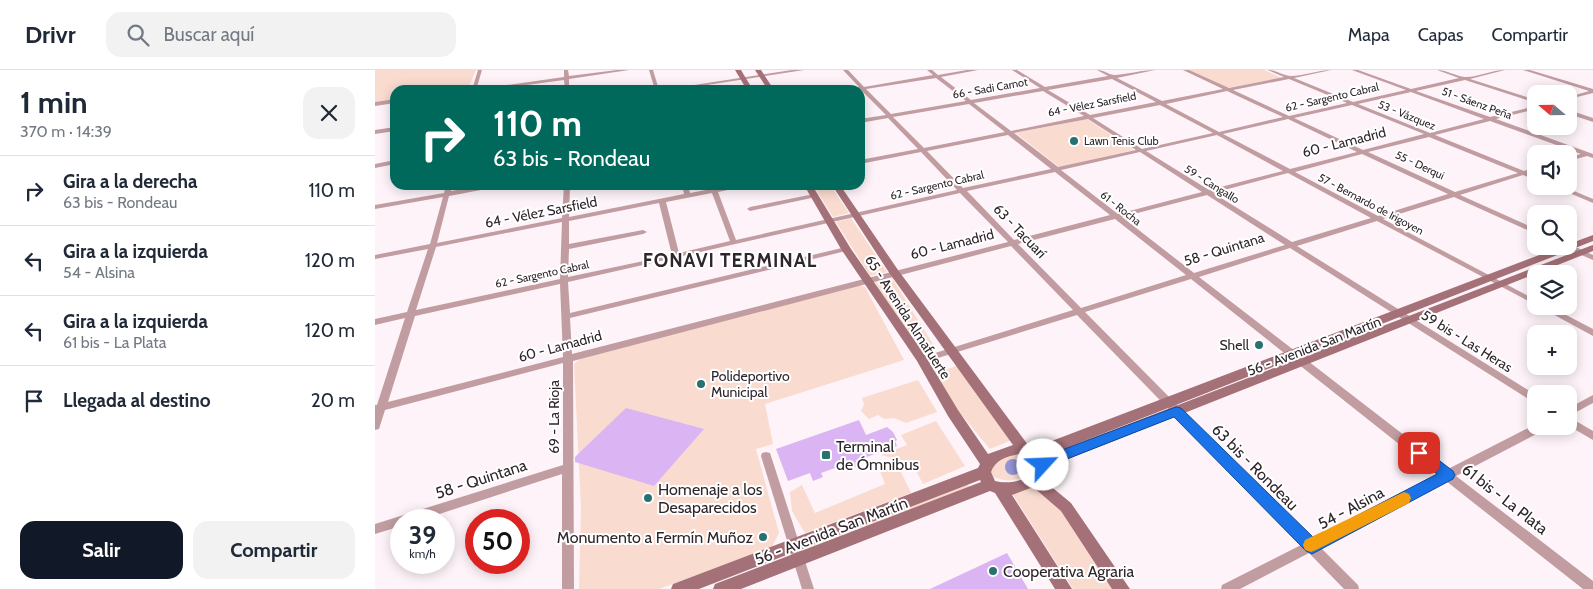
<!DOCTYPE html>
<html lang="es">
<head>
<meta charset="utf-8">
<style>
	body { margin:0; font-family:Cabin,sans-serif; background:#f2f2f3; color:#1f2937; height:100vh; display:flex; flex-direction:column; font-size:19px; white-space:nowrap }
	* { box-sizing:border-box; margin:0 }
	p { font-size:16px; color:#747a83 }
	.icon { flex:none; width:28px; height:28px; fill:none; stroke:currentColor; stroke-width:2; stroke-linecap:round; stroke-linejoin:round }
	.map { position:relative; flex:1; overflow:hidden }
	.sheet { display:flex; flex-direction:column; background:#fff; width:375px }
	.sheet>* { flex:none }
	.banner { position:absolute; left:15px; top:15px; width:475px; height:105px; border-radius:15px; box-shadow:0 2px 12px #0003; background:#00695c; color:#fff; overflow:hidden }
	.needle { width:32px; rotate:290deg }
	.tools { position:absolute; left:1152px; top:15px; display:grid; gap:10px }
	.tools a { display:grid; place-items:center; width:50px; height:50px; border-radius:10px; background:#fff; box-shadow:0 2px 12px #0003; font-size:25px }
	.speed { position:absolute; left:15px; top:439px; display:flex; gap:10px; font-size:25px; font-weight:700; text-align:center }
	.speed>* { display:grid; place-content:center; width:65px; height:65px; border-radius:50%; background:#fff; box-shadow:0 2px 12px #0003; line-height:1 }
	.speed small { font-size:12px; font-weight:400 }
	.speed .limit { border:8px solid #d22; background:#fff; color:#111 }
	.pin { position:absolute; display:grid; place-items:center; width:42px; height:42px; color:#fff; margin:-21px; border-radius:10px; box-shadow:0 2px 8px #0006 }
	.me { position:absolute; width:55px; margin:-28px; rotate:65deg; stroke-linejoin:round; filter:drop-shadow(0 0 4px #0008) }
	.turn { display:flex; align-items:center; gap:18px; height:105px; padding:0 20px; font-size:22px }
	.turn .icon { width:65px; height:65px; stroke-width:2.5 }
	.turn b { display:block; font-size:35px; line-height:42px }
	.round { display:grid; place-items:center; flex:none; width:52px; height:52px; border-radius:15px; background:#f2f2f3 }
	.headline { display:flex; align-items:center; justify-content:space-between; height:85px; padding:0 20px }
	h1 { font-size:30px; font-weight:700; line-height:38px }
	.cta { display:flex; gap:10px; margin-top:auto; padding:10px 20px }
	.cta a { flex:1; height:58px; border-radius:15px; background:#111827; color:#fff; font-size:20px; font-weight:700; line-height:58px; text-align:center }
	.cta a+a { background:#f2f2f3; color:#1f2937 }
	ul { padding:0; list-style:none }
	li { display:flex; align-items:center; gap:15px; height:70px; padding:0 20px; border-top:1px solid #e0e1e3 }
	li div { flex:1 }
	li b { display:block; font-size:19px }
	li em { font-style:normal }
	header { display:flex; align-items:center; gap:30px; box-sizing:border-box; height:70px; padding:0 25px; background:#fff; border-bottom:1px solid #e0e1e3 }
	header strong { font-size:24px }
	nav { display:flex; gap:28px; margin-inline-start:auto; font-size:18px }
	.search { width:350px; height:45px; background:#f2f2f3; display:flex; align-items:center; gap:12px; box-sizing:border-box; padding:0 18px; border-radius:15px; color:#747a83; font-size:19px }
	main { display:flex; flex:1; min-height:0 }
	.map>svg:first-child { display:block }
</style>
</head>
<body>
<header>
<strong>Drivr</strong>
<div class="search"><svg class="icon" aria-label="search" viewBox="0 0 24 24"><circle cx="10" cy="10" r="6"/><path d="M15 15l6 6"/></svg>Buscar aquí</div>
<nav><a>Mapa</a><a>Capas</a><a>Compartir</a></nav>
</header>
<main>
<section class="sheet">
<div class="headline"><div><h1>1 min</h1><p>370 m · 14:39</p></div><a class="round"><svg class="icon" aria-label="close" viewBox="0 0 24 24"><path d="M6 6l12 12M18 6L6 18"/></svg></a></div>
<ul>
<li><svg class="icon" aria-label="right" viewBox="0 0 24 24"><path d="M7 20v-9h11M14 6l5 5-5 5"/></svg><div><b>Gira a la derecha</b><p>63 bis - Rondeau</p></div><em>110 m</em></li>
<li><svg class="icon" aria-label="left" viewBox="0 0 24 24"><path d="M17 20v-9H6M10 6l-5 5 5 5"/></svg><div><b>Gira a la izquierda</b><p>54 - Alsina</p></div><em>120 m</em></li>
<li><svg class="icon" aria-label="left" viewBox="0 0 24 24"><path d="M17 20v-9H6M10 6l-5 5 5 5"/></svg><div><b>Gira a la izquierda</b><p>61 bis - La Plata</p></div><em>120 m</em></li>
<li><svg class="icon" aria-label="arrive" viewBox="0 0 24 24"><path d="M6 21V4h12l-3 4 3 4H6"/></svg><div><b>Llegada al destino</b></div><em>20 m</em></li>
</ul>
<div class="cta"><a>Salir</a><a>Compartir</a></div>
</section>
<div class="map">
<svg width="1218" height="519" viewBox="0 0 1218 519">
	<rect width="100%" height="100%" fill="#fdf3f9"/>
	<g fill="#fadbd0">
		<polygon points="0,0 101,0 93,19 20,20 20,29 0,32"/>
		<polygon points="813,0 889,0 907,8 852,18"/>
		<polygon points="712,49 759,80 684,97 641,63"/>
		<polygon points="438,115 455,115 474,143 458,147"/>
		<polygon points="476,148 512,202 495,206 461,152"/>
		<polygon points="517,208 561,279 541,285 500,212"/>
		<polygon points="484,215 490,217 529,290 390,334 398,374 381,379 404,463 397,477 284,519 204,519 206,438 199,294 207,287"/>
		<polygon points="584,295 637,370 615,379 557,309 564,302"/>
		<polygon points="543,310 562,342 531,353 519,348 509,349 503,345 494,349 486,341 489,334 487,328"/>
		<polygon points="561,351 590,396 548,414 537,393 506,385 532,375 526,365"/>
		<path d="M642,383L654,384L661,390C656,410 632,416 616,405V397L627,387Z"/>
		<polygon points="503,396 526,402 536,423 430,463 417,441 415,422 427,415 440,443 510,414"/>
		<polygon points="657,412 666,424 690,442 742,519 698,519 638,425 637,420"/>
		<polygon points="592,413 594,417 431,479 430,475"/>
	</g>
	<circle fill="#9495d8" cx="638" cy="397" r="8"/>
	<g fill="#dbb4f4">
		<polygon points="251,338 329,359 279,416 200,392 200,387"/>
		<polygon points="484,350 491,365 512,357 518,362 522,370 520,371 522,376 483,390 485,395 470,401 468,395 446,403 448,407 438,411 435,403 413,411 401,379"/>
		<polygon points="632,483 653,519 555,519"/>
	</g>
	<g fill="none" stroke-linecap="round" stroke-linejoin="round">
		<g fill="#c19da1" fill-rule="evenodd">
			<polygon points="103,0 107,0 101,20 97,20"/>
			<polygon points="189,0 193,0 194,6 242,0 254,0 194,9 194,20 190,20 189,10 115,20 102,20 104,19 189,7"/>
			<polygon points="274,0 278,0 284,20 280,20"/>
			<polygon points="417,0 429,0 299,20 287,20"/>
			<path d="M468,0H473L489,17L558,5L552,0H557L563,5L592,0H603L566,7L596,30L665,18L637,0H642L670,17L733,6L722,0C729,0 734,5 740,5C754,4 767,0 780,0L742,8L787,31L848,19L808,0H814L854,18L909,7L893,0C901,0 908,6 916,6C929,6 943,0 956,0L919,8L978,32L1031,20L977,0H983L1036,19L1084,8L1062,0C1072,0 1080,6 1090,7C1100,8 1117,0 1130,0L1095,9L1161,30V33L1090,10L1041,21L1115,47L1161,36V39L1121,49L1218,84V88L1212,86L1194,91V87L1206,84L1115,51L1060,65L1149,101L1161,97V101L1154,103L1161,106V110L1148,105L1085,125L1161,159V164L1079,127L1008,149L1161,230V235L1002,151L922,176L1161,325V333L1158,332L915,178L824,207L1073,399L1161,354V356H1172L1171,359L1081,406L1218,511V519H1208L1071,411L945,477L983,515L984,519H969L934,483L865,519H846L847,515L926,475L702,245L550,292L547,293L542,290L544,288L698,240L636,176L198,291L199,519H187V404L46,450H26V456L0,464V454L188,395V293L10,340L4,359L0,360V335H2L30,248L0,255V249L32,242L53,179L0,189V185L55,174L68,127L0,139V135L69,123L71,115H77L76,121L111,115H125L122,117L74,126L62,173L187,148L189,115H195L194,147L309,124L307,115H313L315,123L357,115H370L367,117L343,122L361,170L582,120L546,82L485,94V90L543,79L513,48L485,53V49L511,45L486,20H474L484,17ZM561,8L591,31L516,44L491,19ZM737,9L781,32L715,45L673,20ZM914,9L972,33L914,46L858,20ZM668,21L709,46L636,61L599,33ZM852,21L908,47L844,62L791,34ZM1036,22L1109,49L1055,63L983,34ZM594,34L630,62L549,78L518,47ZM785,35L838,63L767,79L718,48ZM977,35L1049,64L988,80L919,48ZM713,49L761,80L683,97L639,63ZM913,49L982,82L915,99L848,64ZM633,65L676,99L588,118L552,81ZM842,65L908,101L834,120L771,81ZM1054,67L1143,103L1080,122L993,82ZM765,82L827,122L743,144L686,100ZM987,84L1073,124L1003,146L920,102ZM680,102L735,145L639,170L592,121ZM913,103L996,148L917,172L838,123ZM337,123L355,171L304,183L291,132ZM585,123L633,172L197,284L195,248L471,181L475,179L471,177L195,243L193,212ZM832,125L910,175L819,203L747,147ZM284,133L297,185L193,207L194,179L268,164L272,162L268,160L194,174V151ZM740,149L811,205L706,238L643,174ZM187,152L185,209L41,240L61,177ZM816,209L1063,405L937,469L805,338L710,242ZM185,214L188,287L13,332L40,246Z"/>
			<polygon points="1148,0 1155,0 1218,19 1218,23 1194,29 1194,27 1214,21"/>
			<polygon points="20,29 20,33 0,36 0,32"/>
			<polygon points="1194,40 1218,48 1218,52 1194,44"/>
			<polygon points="20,57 20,61 0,64 0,60"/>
			<polygon points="20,90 20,94 0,98 0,94"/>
			<polygon points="1178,116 1187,116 1218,129 1218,133"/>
			<polygon points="439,124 441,125 441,127 375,141 372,139 375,137"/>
			<polygon points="1194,174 1218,185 1218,190 1190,178 1189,176 1194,176"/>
			<polygon points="1163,236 1174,236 1218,259 1218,266"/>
			<polygon points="1218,325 1218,333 1194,346 1194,338"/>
			<polygon points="1194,347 1218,361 1218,370 1194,356"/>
			<polygon points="391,382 395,383 396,386 439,519 427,519 386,386 387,383"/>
		</g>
		<g fill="#a57178" fill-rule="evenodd">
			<polygon points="360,0 366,0 378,20 372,20"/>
			<polygon points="380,0 386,0 399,20 393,20"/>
			<path d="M429,115H437L476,179L551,287L583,340L613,384L638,375L515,204L457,115H465L523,200L653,375L661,377L1188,176H1194V174L1218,165V171L671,386L1215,176L1218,175V181L673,397L667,409L696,433L755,519H737L686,441L658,417L637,425L697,519H680L620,423L615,421L366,519H338L340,514L606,412L605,410L324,519H296L298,514L603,398L605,394L573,346L542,291L466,179ZM644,384L654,386L659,390C665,410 634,415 620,411L616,402C620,390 632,386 644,384Z"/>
		</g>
	</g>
	<polygon fill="#1a73e8" stroke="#114b97" points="801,337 806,338 939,468 1062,404 1039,386 1037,383 1039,379 1044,377 1049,379 1078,401 1080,405 1078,409 937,484 931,481 799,347 674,396 673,399 668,400 663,399 661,395 663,389"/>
	<polygon fill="#f59e0b" points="1029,422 1034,424 1036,428 1034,433 941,480 936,482 930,480 928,475 930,470"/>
	<g fill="#277271" stroke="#fff" stroke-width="2">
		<circle cx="699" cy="71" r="5"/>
		<circle cx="884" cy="275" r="5"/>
		<circle cx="326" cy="314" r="5"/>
		<rect x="446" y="380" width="10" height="10" rx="2.5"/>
		<circle cx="273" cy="428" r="5"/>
		<circle cx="388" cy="467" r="5"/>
		<circle cx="618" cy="501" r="5"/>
	</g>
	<g text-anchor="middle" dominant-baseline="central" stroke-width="4" stroke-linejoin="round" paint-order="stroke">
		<g font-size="11" fill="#2f262b" stroke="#fff">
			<text transform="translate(615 18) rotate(-10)">66 - Sadi Carnot</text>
			<text transform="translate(957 27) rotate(-13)">62 - Sargento Cabral</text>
			<text transform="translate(1102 33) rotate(20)">51 - Sáenz Peña</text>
			<text transform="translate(717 34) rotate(-11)">64 - Vélez Sarsfield</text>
			<text transform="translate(1032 45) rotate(22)">53 - Vázquez</text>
			<text transform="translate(1045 95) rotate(25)">55 - Derqui</text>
			<text transform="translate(837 114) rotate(32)">59 - Cangallo</text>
			<text transform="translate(562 115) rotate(-13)">62 - Sargento Cabral</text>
			<text transform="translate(996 134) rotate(28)">57 - Bernardo de Irigoyen</text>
			<text transform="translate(746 138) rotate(38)">61 - Rocha</text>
			<text transform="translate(167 204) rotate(-12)">62 - Sargento Cabral</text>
		</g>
		<g font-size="11" fill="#2f262b" stroke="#fff" text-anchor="start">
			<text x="709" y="71">Lawn Tenis Club</text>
		</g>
		<g font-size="14" fill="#2f262b" stroke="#fff">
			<text transform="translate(969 72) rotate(-14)">60 - Lamadrid</text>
			<text transform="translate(166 142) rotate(-11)">64 - Vélez Sarsfield</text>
			<text transform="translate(645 161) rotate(46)">63 - Tacuarí</text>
			<text transform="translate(577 174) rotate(-14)">60 - Lamadrid</text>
			<text transform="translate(849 179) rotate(-17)">58 - Quintana</text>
			<text transform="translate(533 247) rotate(57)">65 - Avenida Almafuerte</text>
			<text transform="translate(1092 271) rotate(32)">59 bis - Las Heras</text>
			<text transform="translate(185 276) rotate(-15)">60 - Lamadrid</text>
			<text transform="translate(939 276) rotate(-21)">56 - Avenida San Martín</text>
			<text transform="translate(179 347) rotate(-90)">69 - La Rioja</text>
		</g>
		<g font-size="14" fill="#2f262b" stroke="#fff" text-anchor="end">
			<text x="874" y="275">Shell</text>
			<text x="336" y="306" text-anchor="start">Polideportivo<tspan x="336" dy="16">Municipal</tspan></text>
		</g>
		<g font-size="16" fill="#2f262b" stroke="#fff" text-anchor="start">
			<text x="461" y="376">Terminal<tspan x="461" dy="18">de Ómnibus</tspan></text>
			<text x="283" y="419">Homenaje a los<tspan x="283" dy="18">Desaparecidos</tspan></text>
			<text x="378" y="467" text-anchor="end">Monumento a Fermín Muñoz</text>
			<text x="628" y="501">Cooperativa Agraria</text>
		</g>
		<g font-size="16" fill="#2f262b" stroke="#fff">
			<text transform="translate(880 397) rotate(45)">63 bis - Rondeau</text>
			<text transform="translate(106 409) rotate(-18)">58 - Quintana</text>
			<text transform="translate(1130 429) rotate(38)">61 bis - La Plata</text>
			<text transform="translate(976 438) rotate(-28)">54 - Alsina</text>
			<text transform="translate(456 461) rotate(-21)">56 - Avenida San Martín</text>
		</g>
		<g font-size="19" font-weight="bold" letter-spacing="1" fill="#2f262b" stroke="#fff">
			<text x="355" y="190">FONAVI TERMINAL</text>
		</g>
	</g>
</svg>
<div class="tools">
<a><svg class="needle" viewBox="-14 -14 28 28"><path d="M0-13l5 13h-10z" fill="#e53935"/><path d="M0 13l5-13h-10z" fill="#747a83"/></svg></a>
<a><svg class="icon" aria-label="sound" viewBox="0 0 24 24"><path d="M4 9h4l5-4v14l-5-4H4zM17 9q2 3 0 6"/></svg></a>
<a><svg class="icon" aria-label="search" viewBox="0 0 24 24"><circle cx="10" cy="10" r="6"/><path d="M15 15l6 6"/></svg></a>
<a><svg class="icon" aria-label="layers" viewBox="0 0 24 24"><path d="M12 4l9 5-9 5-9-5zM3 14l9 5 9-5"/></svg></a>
<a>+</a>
<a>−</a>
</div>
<div class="speed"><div>39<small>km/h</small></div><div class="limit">50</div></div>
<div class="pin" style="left:1044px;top:383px;background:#d93025"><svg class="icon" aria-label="arrive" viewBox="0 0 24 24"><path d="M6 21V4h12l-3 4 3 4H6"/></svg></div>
<svg class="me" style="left:668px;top:395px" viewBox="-20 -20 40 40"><circle r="19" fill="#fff"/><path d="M0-13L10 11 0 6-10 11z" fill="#1a73e8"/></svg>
<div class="banner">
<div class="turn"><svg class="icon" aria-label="right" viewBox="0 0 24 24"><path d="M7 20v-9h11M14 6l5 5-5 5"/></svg><div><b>110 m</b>63 bis - Rondeau</div></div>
</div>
</div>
</main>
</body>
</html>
